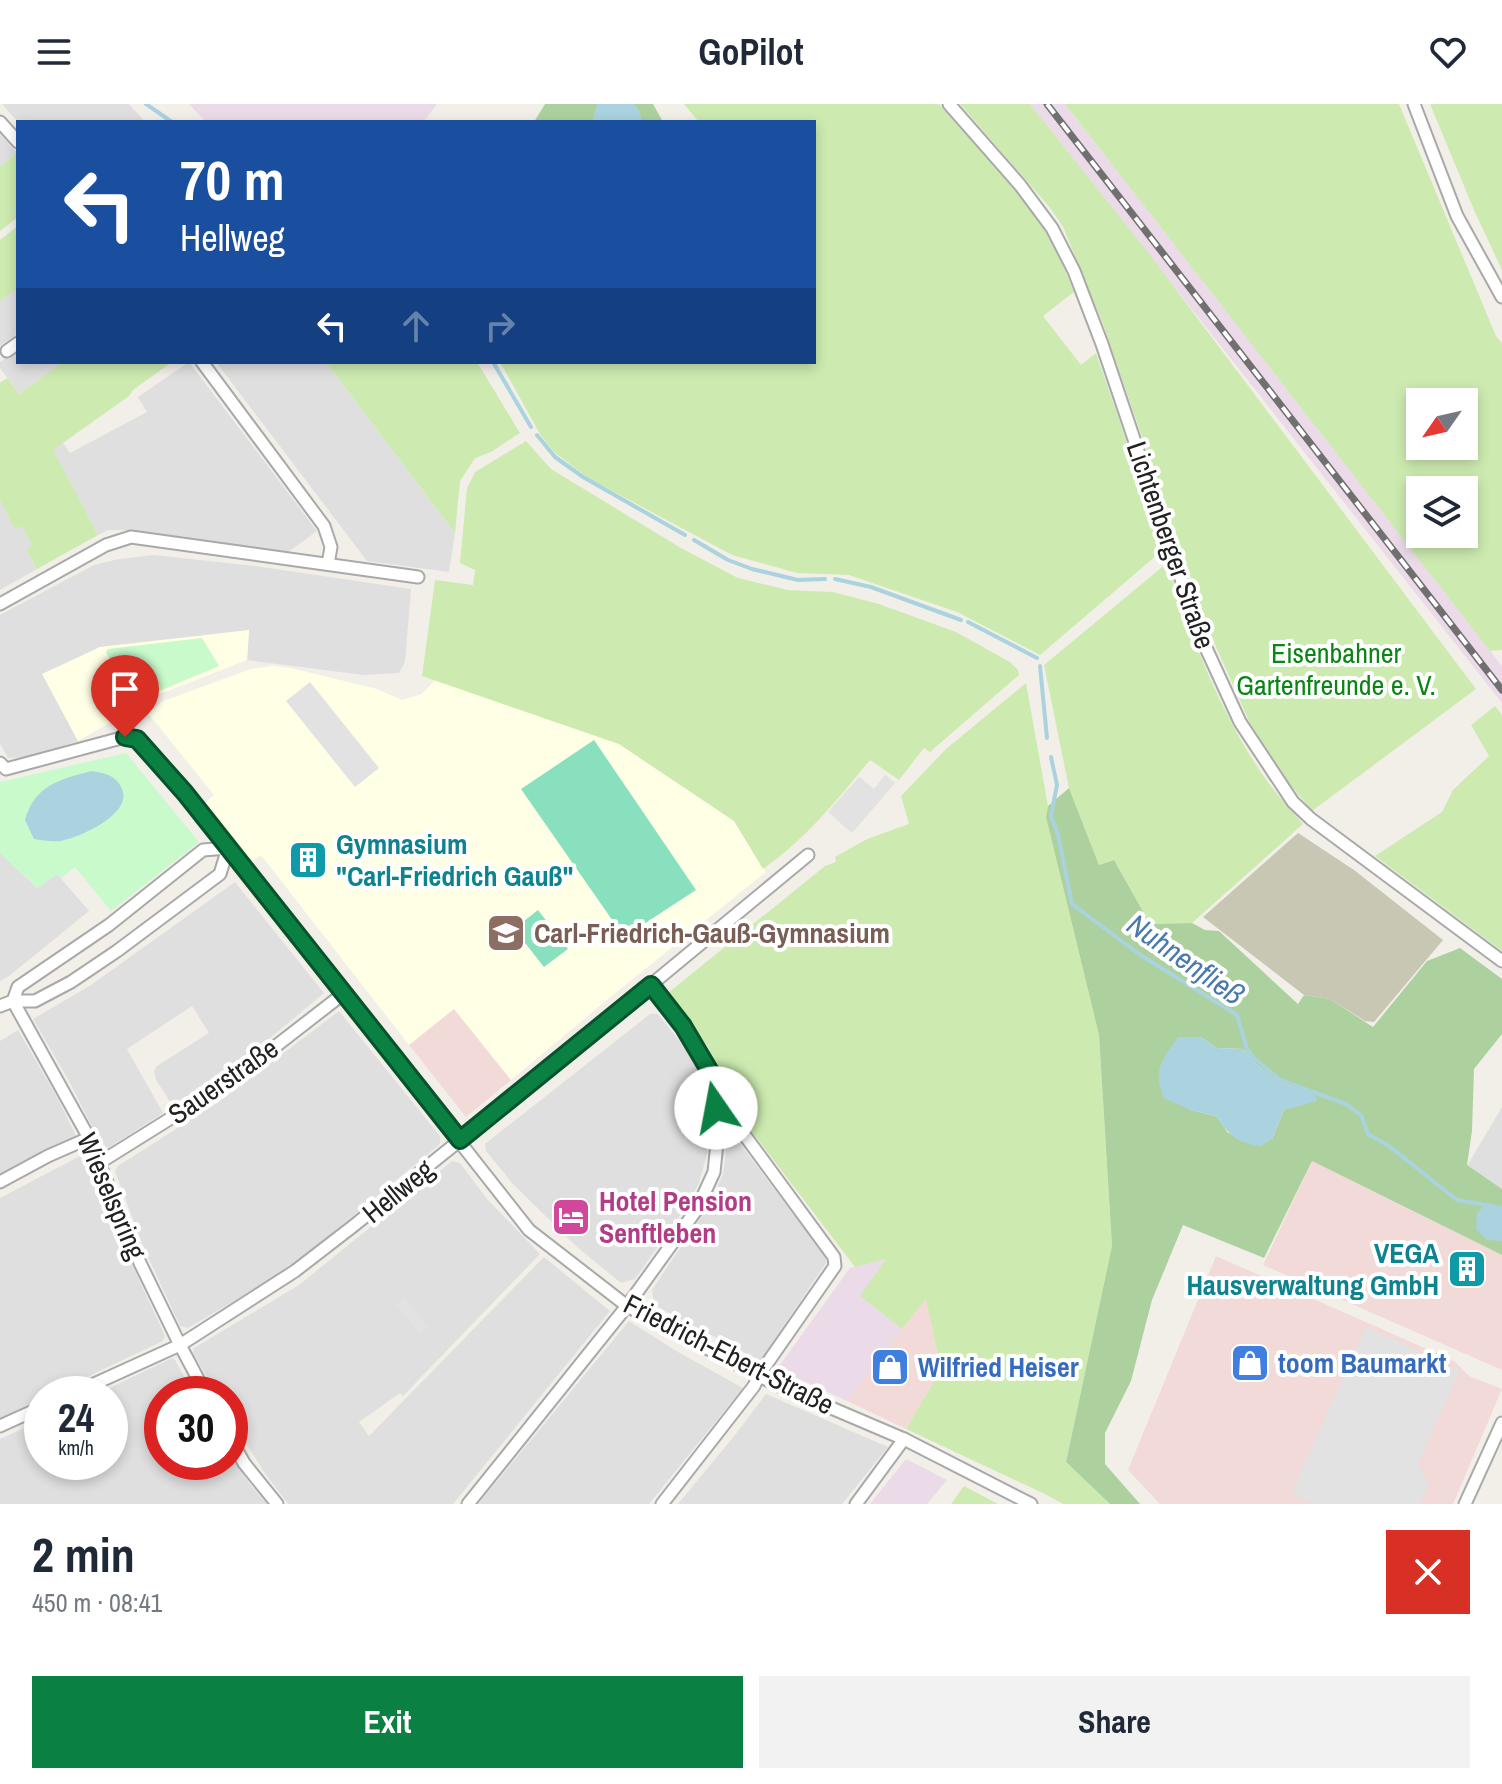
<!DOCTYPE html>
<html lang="en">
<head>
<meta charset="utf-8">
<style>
	body { margin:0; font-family:"Archivo Narrow",sans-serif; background:#f2f2f3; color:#1f2937; height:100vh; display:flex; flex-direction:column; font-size:30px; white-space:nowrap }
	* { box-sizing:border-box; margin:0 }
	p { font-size:26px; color:#747a83 }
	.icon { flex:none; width:44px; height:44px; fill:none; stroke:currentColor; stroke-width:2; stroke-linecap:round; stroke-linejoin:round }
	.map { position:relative; height:1400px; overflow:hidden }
	.panel { display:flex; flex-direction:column; background:#fff; flex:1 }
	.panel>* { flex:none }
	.banner { position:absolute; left:16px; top:16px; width:800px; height:244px; border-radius:0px; box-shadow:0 4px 12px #0003; background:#1a4fa0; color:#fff; overflow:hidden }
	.needle { width:52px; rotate:236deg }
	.buttons { position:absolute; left:1406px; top:284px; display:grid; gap:16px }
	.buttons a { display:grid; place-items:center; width:72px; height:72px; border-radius:0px; background:#fff; box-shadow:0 4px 12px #0003; font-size:40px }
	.speed { position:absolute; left:24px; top:1272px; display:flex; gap:16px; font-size:40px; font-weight:700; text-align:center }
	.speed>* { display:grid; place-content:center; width:104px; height:104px; border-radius:50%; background:#fff; box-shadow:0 4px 12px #0003; line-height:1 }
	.speed small { font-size:20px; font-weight:400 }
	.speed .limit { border:12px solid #d22; background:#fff; color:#111 }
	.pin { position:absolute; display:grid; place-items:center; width:68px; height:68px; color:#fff; margin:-82px -34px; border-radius:50% 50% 50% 0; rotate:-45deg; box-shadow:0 0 8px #0007 }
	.pin .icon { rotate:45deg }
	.me { position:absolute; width:88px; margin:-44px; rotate:348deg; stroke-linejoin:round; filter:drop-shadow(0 0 6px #0008) }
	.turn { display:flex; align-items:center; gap:28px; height:168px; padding:0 32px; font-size:36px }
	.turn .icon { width:104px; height:104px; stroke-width:2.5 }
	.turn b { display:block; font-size:56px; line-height:68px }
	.lanes { display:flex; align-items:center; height:76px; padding:0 32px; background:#0003; justify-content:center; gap:40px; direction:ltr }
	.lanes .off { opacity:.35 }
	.round { display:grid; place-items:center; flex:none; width:84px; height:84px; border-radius:0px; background:#f2f2f3 }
	.headline { display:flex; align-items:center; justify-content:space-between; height:136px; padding:0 32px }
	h1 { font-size:48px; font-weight:700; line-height:60px }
	.button { display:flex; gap:16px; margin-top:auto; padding:16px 32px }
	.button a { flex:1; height:92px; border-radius:0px; background:#0b8043; color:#fff; font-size:32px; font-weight:700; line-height:92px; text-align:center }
	.button a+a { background:#f2f2f3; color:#1f2937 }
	header { display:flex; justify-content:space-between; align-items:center; height:104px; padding:0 32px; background:#fff; font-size:36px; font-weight:700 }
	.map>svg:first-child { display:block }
</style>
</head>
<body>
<header><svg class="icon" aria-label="menu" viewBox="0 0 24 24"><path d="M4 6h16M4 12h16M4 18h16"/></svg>GoPilot<svg class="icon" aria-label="heart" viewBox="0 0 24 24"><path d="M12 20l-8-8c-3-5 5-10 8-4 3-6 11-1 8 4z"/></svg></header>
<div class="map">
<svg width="1502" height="1400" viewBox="0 0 1502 1400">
	<rect width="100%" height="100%" fill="#f2efe9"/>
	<g fill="#e0dfdf">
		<polygon points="2,0 129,0 145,18 18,18"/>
		<polygon points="0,30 17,49 0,63"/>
		<polygon points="18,122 18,229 0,242 2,245 0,247 0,136"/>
		<polygon points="18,248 18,258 63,258 19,290 0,264 0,258 7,253 9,255"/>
		<polygon points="189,258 317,427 287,449 131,426 108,426 98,431 52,346 63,339 70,349 147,308 138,293"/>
		<polygon points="216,258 326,258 455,429 449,468 367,457"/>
		<polygon points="0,397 15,424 22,421 32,441 26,445 37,465 0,486"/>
		<polygon points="154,451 255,462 411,485 405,558 399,569 364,571 247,556 249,527 43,570 78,637 28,653 8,654 0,640 0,511 94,461 119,455"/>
		<polygon points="0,749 37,784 57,770 89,807 9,872 0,877"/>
		<polygon points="235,778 324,889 233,965 173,1002 156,976 154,967 157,962 209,929 192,902 127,945 163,1009 108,1044 101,1041 69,977 33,915 91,881"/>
		<polygon points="339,907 440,1032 440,1040 314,1144 260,1182 188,1224 180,1222 143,1142 115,1067 118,1062 223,995"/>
		<polygon points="650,910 658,910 685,944 702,975 709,1021 707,1050 699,1079 688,1100 635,1175 621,1179 577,1143 513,1080 486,1047 485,1040"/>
		<polygon points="18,926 58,995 76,1032 0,1071 0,937"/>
		<polygon points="1502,1003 1502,1085 1467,1062"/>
		<polygon points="740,1040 826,1153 826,1159 760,1257 654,1201 652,1186 710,1099 723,1070 727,1042"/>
		<polygon points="80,1052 88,1055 135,1167 165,1232 163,1237 51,1290 42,1290 42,1294 0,1314 0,1094"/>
		<polygon points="452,1057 460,1059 487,1095 540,1150 403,1292 400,1289 359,1318 369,1332 544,1153 610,1207 453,1400 288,1400 264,1368 230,1313 230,1290 217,1290 193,1249 194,1244 299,1181"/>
		<polygon points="629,1217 678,1248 743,1284 649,1400 478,1400"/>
		<polygon points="172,1254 175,1256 194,1290 162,1290 162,1358 230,1358 230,1348 249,1379 267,1400 0,1400 0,1335 42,1316 42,1358 110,1358 110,1290 97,1290"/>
		<polygon points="766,1290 888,1343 842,1400 678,1400 735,1331"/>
	</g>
	<g fill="#f2dad9">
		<polygon points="454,904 511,976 466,1013 409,941"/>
		<polygon points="1312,1057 1502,1151 1502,1266 1263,1161"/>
		<polygon points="1216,1152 1454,1257 1469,1272 1502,1285 1453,1400 1160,1400 1128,1366"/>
		<polygon points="926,1194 941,1265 906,1325 847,1297"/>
	</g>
	<g fill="#ebdbe8">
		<polygon points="189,0 437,0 423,18 206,18"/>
		<polygon points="1030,0 1065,0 1502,562 1502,599"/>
		<polygon points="887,1154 861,1192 902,1225 847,1297 777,1265 850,1164"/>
		<polygon points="906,1355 947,1376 927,1400 870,1400"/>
	</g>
	<g fill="#ffffe5">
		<polygon points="249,526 247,556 160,590 78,637 42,570 100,543"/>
		<polygon points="273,562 291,564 377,585 402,596 422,590 435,576 619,640 734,717 766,768 614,890 511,976 454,905 409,941 261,751 250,759 204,700 214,691 148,609 163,597 251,565"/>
	</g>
	<polygon fill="#c7c7b4" points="1298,729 1354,766 1443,836 1374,918 1365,917 1330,895 1304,891 1203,813"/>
	<g fill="#cdebb0" fill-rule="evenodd">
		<polygon points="684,0 939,0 1014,83 1054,140 1074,188 1043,212 1081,261 1096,249 1164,445 1040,551 957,508 849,471 797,469 732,451 588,374 554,348 540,330 500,258 814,258 814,18 699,18"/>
		<polygon points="960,0 1030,0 1150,151 1476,585 1312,707 1279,667 1250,619 1209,527 1103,220 1063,123 1051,105"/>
		<path d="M1065,0H1399L1496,232L1502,239V546L1490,547ZM1420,298H1464V342H1420ZM1420,386H1464V430H1420Z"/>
		<polygon points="1430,0 1502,0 1502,166 1474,106"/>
		<polygon points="17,49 18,113 0,127 0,63"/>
		<polygon points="18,122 18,184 0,197 0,136"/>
		<polygon points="63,258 172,258 133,286 129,292 53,346 98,431 37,465 26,445 32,441 22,422 15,425 0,397 0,279 7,274 19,290"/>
		<polygon points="326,258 477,258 520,329 491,348 475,354 460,377 455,429"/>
		<path d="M526,337L551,365L681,444L738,474L788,486L833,488L879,500L956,528L1010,558L1018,566L1019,571L930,648L924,644L899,676L870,656C837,696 806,735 763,765L734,717L619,640L422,572L435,476L473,481L475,466L460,459L467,384L475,368Z"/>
		<path d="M1167,459C1192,535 1221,612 1267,677C1278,692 1291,706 1303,720L1192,819L1150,820L1114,756L1099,761L1069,684L1044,561Z"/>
		<polygon points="1026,579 1048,702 1046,713 1099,931 1112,1142 1066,1358 1110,1400 1063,1400 1047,1391 906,1325 941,1265 926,1195 902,1225 860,1192 886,1155 855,1163 743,1016 708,943 668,889 825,762 836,758 835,753 867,735 909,720 901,692 946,645"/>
		<polygon points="1495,602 1502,611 1502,847 1375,752 1442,708 1453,686 1489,652 1471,621"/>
		<polygon points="964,1382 998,1400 951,1400"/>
	</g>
	<g fill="#add19e" fill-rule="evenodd">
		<polygon points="545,0 653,0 663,18 534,18"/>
		<path d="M1069,684L1099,761L1114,756L1150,820L1192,819L1205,826L1219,827L1298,900L1304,891L1330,895L1373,923L1427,857L1460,844L1502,875V930L1474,965L1472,1027L1467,1061L1502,1085V1151L1312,1057L1264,1154L1183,1121L1152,1196L1131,1277L1105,1329V1360L1140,1400H1110L1066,1358L1112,1142L1099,931L1046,713L1048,702ZM1201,933L1217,944L1243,945L1256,960L1280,979L1314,989L1284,1006L1272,1035L1228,1029L1216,1012L1190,1006Z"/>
	</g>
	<g fill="#c8facc">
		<polygon points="202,534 219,562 157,588 135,603 106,548 108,545"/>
		<polygon points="126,649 199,738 111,807 75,763 61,774 57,770 37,784 0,749 0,678"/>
	</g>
	<g fill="#88e0be">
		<polygon points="594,636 696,786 624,833 521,685"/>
		<polygon points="538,806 568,845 544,863 514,825"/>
	</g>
	<g fill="#e2e2e2">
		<polygon points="310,578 379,664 355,683 286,597"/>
		<polygon points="885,671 895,679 852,729 828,708 859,673 874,685"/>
		<polygon points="405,1193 428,1224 420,1230 396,1200"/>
		<polygon points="1366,1223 1460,1266 1418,1360 1429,1381 1420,1400 1314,1400 1291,1389"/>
	</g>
	<g fill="#aad3df">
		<polygon points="597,0 634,0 639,6 642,18 592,18"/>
		<path d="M91,667C105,669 116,671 122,685C133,710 79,734 60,737C52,738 42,736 34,735L25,716C35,681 59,676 91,667Z"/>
		<path d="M1178,933H1201L1217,944L1243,945L1256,960L1280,979L1314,989L1317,997L1284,1006L1272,1035L1261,1042C1236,1039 1229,1031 1216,1012L1190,1006L1164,994C1152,966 1162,956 1178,933Z"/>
		<polygon points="1487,1099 1502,1106 1502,1137 1487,1136 1476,1125 1477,1109"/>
	</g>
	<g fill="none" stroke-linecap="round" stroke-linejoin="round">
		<g stroke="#aad3df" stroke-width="4">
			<polyline points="146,0 172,18"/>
			<polyline points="493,258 531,323"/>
			<polyline points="537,331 555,353 583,373 685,431"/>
			<polyline points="694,436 728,456 752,465 798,476 825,475"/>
			<polyline points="835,475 871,483 961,516"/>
			<polyline points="968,518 1037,554"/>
			<polyline points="1040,562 1047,634"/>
			<polyline points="1051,653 1057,681 1051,712 1058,731 1072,800 1139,850 1237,911 1247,945 1252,952 1280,976 1346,1000 1361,1011 1368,1030 1389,1042 1457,1096 1502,1104"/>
		</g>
		<defs>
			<g id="minor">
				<polyline points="949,0 1020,81 1052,124 1074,167 1102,240 1200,531 1240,618 1293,698 1311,715 1502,857"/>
				<polyline points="1414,0 1457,112 1502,193"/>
				<polyline points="0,18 18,38"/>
				<polyline points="7,247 18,239"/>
				<polyline points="202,258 324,422 331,443 328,460"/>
				<polyline points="0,500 106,441 131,433 418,473"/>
				<polyline points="0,659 6,665 125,633 137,635 185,689 529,1126 627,1202 775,1280 904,1335 1031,1400"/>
				<polyline points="13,897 89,1034 140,1159 180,1241 206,1290"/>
				<polyline points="13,897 18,883 109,821 203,746 228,744"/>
				<polyline points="0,902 13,897 35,897 71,878 117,847 220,770 228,744"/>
				<polyline points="99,1059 232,976 343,890"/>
				<polyline points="0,1078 48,1052 89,1034"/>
				<polyline points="72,1290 180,1241 295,1167 352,1123 560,956 808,751"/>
				<polyline points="0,1322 42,1303"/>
				<polyline points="230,1334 244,1359 277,1400"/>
				<polyline points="468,1400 627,1202 697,1105 714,1068 719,1020 712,971 683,922 651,881"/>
				<polyline points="662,1400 754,1282 759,1271 835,1162 834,1153 743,1029 719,1020"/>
				<polyline points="856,1400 904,1335"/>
				<polyline points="1465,1400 1502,1319"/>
			</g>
		</defs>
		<use href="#minor" stroke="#a9a9a9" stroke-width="15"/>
		<use href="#minor" stroke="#fff" stroke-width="11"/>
		<defs>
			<polyline id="rail" points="1047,0 1502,586"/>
		</defs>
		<use href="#rail" stroke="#707070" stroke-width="7"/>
		<use href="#rail" stroke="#fff" stroke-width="4" stroke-dasharray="12" stroke-linecap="butt"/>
	</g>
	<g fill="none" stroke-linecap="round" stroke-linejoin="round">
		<defs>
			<polyline id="route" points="125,633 137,635 185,689 460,1036 651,881 683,922 712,971 716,1004"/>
		</defs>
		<use href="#route" stroke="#07532c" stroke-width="20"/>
		<use href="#route" stroke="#0b8043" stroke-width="14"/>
	</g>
	<defs>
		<symbol id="building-square" viewBox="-11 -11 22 22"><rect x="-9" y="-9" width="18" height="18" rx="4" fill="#0f9aa8" stroke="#fff"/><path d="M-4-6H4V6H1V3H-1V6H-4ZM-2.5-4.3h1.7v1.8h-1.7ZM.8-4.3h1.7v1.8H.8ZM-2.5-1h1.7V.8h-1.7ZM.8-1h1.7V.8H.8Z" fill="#fff"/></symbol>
		<symbol id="school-square" viewBox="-11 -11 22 22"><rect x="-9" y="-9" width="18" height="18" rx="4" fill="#8d6e63" stroke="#fff"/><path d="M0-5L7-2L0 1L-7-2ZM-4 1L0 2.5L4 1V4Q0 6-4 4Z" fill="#fff"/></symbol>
		<symbol id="hotel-square" viewBox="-11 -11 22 22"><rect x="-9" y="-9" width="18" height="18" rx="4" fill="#d1479c" stroke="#fff"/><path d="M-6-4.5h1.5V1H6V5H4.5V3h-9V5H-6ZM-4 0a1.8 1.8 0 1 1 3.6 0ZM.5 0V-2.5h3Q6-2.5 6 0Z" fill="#fff"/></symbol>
		<symbol id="shop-square" viewBox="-11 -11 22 22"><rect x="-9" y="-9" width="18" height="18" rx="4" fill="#3f7fe0" stroke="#fff"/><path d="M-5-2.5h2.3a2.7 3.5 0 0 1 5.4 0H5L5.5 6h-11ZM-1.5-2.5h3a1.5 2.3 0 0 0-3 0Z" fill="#fff"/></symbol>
	</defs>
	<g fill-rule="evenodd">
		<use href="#building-square" x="286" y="734" width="44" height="44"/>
		<use href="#school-square" x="484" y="807" width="44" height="44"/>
		<use href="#hotel-square" x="549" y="1091" width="44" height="44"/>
		<use href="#building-square" x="1445" y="1143" width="44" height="44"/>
		<use href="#shop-square" x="1228" y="1237" width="44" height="44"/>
		<use href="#shop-square" x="868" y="1241" width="44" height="44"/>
	</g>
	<g text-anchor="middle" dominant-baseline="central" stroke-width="8" stroke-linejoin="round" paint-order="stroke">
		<g font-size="28" fill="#222" stroke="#fff">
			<text transform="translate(1171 441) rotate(71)">Lichtenberger Straße</text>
			<text transform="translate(223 977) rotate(-35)">Sauerstraße</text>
			<text transform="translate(398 1087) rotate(-39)">Hellweg</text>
			<text transform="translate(112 1092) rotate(67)">Wieselspring</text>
			<text transform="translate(729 1250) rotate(27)">Friedrich-Ebert-Straße</text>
		</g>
		<g font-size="28" fill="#0c8416" stroke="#fff">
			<text x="1336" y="549">Eisenbahner<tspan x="1336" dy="32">Gartenfreunde e. V.</tspan></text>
		</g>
		<g font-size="28" font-weight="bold" fill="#0d838f" stroke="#fff" text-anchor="start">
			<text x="336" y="740">Gymnasium<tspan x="336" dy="32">"Carl-Friedrich Gauß"</tspan></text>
			<text x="1439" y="1149" text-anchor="end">VEGA<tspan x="1439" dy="32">Hausverwaltung GmbH</tspan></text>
		</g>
		<g font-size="28" font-weight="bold" fill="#785e54" stroke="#fff" text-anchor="start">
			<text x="534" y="829">Carl-Friedrich-Gauß-Gymnasium</text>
		</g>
		<g font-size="28" font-weight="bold" fill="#b23c85" stroke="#fff" text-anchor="start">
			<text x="599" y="1097">Hotel Pension<tspan x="599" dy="32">Senftleben</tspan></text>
		</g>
		<g font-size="28" font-weight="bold" fill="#366cbe" stroke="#fff" text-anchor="start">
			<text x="1278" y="1259">toom Baumarkt</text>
			<text x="918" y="1263">Wilfried Heiser</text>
		</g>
		<g font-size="30" font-style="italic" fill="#4a7aab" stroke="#fff">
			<text transform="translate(1186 855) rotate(35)">Nuhnenfließ</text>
		</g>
	</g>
</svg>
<div class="buttons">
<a><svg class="needle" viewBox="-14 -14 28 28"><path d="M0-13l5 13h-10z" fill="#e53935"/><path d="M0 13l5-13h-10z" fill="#747a83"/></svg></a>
<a><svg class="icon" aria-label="layers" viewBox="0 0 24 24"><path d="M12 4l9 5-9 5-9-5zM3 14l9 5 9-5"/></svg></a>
</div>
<div class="speed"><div>24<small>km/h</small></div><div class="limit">30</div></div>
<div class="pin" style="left:125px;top:633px;background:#d93025"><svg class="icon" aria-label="arrive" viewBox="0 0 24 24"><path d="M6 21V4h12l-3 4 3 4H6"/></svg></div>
<svg class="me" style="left:716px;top:1004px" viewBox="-20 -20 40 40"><circle r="19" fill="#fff"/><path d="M0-13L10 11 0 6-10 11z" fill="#0b8043"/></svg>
<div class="banner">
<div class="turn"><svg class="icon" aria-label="left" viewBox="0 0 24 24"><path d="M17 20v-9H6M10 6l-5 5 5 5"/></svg><div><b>70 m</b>Hellweg</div></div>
<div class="lanes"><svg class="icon" aria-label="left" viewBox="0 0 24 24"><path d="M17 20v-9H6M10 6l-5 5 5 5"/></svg><svg class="icon off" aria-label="ahead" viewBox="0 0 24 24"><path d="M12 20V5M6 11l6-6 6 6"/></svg><svg class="icon off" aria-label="right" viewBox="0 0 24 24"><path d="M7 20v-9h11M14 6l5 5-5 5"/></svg></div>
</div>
</div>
<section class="panel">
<div class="headline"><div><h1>2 min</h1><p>450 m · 08:41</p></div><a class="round" style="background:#d93025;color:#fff"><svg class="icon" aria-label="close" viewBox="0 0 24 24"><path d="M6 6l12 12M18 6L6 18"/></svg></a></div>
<div class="button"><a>Exit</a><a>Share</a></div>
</section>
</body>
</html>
